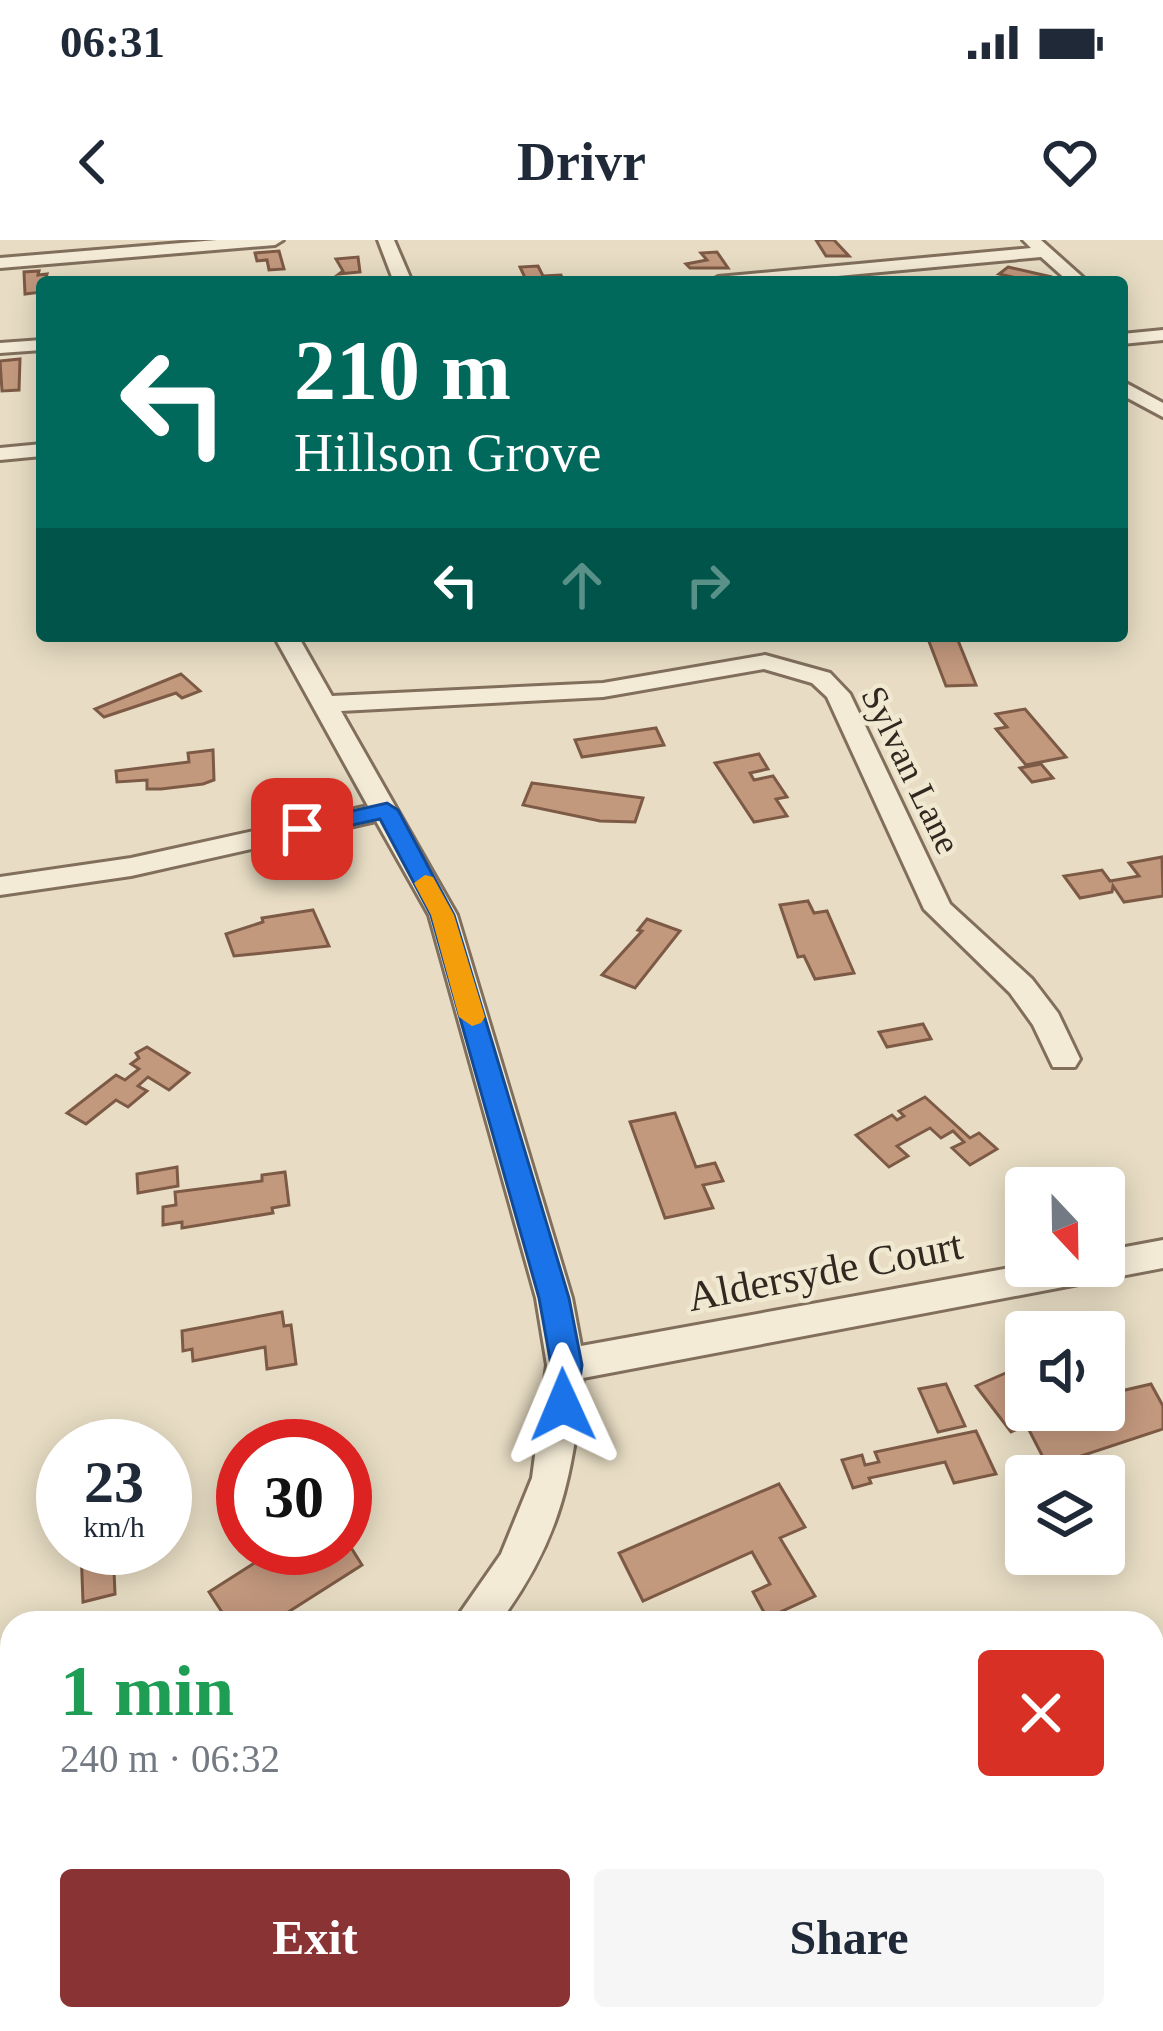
<!DOCTYPE html>
<html lang="en">
<head>
<meta charset="utf-8">
<style>
	body { margin:0; font-family:"Times New Roman",serif; background:#f6f6f7; color:#1f2937; height:100vh; display:flex; flex-direction:column; font-size:45px; white-space:nowrap }
	* { box-sizing:border-box; margin:0 }
	p { font-size:39px; color:#747a83 }
	.icon { flex:none; width:66px; height:66px; fill:none; stroke:currentColor; stroke-width:2; stroke-linecap:round; stroke-linejoin:round }
	.map { position:relative; flex:1; overflow:hidden }
	.sheet { position:absolute; left:0px; top:1371px; width:1164px; height:420px; display:flex; flex-direction:column; background:#fff; border-radius:36px 36px 0 0; box-shadow:0 6px 30px #0003 }
	.sheet>* { flex:none }
	.hud { position:absolute; left:36px; top:36px; width:1092px; height:366px; border-radius:12px; box-shadow:0 6px 30px #0003; background:#00695c; color:#fff; overflow:hidden }
	.needle { width:78px; rotate:158deg }
	.controls { position:absolute; left:1005px; top:927px; display:grid; gap:24px }
	.controls a { display:grid; place-items:center; width:120px; height:120px; border-radius:12px; background:#fff; box-shadow:0 6px 30px #0003; font-size:60px }
	.speed { position:absolute; left:36px; top:1179px; display:flex; gap:24px; font-size:60px; font-weight:700; text-align:center }
	.speed>* { display:grid; place-content:center; width:156px; height:156px; border-radius:50%; background:#fff; box-shadow:0 6px 30px #0003; line-height:1 }
	.speed small { font-size:30px; font-weight:400 }
	.speed .limit { border:18px solid #d22; background:#fff; color:#111 }
	.pin { position:absolute; display:grid; place-items:center; width:102px; height:102px; color:#fff; margin:-51px; border-radius:24px; box-shadow:0 6px 18px #0006 }
	.me { position:absolute; width:132px; margin:-66px; rotate:359deg; stroke-linejoin:round; filter:drop-shadow(0 0 9px #0008) }
	.turn { display:flex; align-items:center; gap:42px; height:252px; padding:0 60px; font-size:54px }
	.turn .icon { width:156px; height:156px; stroke-width:2.5 }
	.turn b { display:block; font-size:84px; line-height:102px }
	.lanes { display:flex; align-items:center; height:114px; padding:0 60px; background:#0003; justify-content:center; gap:60px; direction:ltr }
	.lanes .off { opacity:.35 }
	.round { display:grid; place-items:center; flex:none; width:126px; height:126px; border-radius:12px; background:#f6f6f7 }
	.headline { display:flex; align-items:center; justify-content:space-between; height:204px; padding:0 60px }
	h1 { font-size:72px; font-weight:600; line-height:90px; color:#1e9e55 }
	.action { display:flex; gap:24px; margin-top:auto; padding:24px 60px }
	.action a { flex:1; height:138px; border-radius:12px; background:#893335; color:#fff; font-size:48px; font-weight:600; line-height:138px; text-align:center }
	.action a+a { background:#f6f6f7; color:#1f2937 }
	.status { display:flex; justify-content:space-between; align-items:center; height:84px; padding:0 60px; background:#fff; direction:ltr }
	.status svg { height:33px; fill:currentColor }
	header { display:flex; justify-content:space-between; align-items:center; height:156px; padding:0 60px; background:#fff; font-size:54px; font-weight:600 }
	.map>svg:first-child { display:block }
</style>
</head>
<body>
<div class="status"><b>06:31</b><svg viewBox="0 0 49 12"><path d="M0 12V9h3v3zM5 12V6h3v6zM10 12V3h3v9zM15 12V0h3v12zM26 1h20v11H26zM47 4h2v5h-2z"/></svg></div>
<header><svg class="icon" aria-label="back" viewBox="0 0 24 24"><path d="M15 5l-7 7 7 7"/></svg>Drivr<svg class="icon" aria-label="heart" viewBox="0 0 24 24"><path d="M12 20l-8-8c-3-5 5-10 8-4 3-6 11-1 8 4z"/></svg></header>
<div class="map">
<svg width="1163" height="1791" viewBox="0 0 1163 1791">
	<rect width="100%" height="100%" fill="#e8ddc4"/>
	<polygon fill="#c1c599" points="122,1779 958,1779 983,1791 102,1791"/>
	<g fill="#c3997e" stroke="#7d5a45" stroke-width="3">
		<polygon points="816,0 834,0 849,16 826,16"/>
		<polygon points="279,11 284,29 269,30 267,20 257,21 255,13"/>
		<polygon points="717,12 728,28 690,28 686,24 707,20 701,13"/>
		<polygon points="358,17 360,32 339,34 343,31 336,19"/>
		<polygon points="538,26 543,36 561,35 563,40 527,42 520,27"/>
		<polygon points="1008,27 1052,37 1034,42 999,34"/>
		<polygon points="39,31 38,35 47,34 42,52 25,54 24,32"/>
		<polygon points="20,119 19,150 2,151 0,121"/>
		<polygon points="918,396 985,396 957,398 976,445 946,446 928,399"/>
		<polygon points="181,434 200,451 182,458 176,453 104,477 95,469"/>
		<polygon points="1025,469 1066,517 1026,525 996,489 1007,487 996,474"/>
		<polygon points="656,488 664,505 582,517 575,500"/>
		<polygon points="213,510 214,540 203,544 161,549 147,549 147,540 117,542 116,531 189,522 188,513"/>
		<polygon points="759,514 768,529 750,533 754,540 773,536 787,557 776,559 787,576 754,582 715,523"/>
		<polygon points="1041,524 1053,538 1032,542 1020,528"/>
		<polygon points="532,543 643,558 635,582 600,581 523,565"/>
		<polygon points="1162,617 1163,656 1124,662 1113,646 1112,652 1080,658 1064,636 1102,630 1110,641 1139,636 1129,623"/>
		<polygon points="808,661 814,673 827,671 854,733 815,739 804,716 798,717 780,665"/>
		<polygon points="313,670 329,706 234,716 226,694 263,682 262,678"/>
		<polygon points="647,679 680,691 635,748 602,735 642,691 638,690"/>
		<polygon points="923,784 931,799 887,807 879,792"/>
		<polygon points="147,807 189,833 169,850 148,837 138,846 147,851 128,867 116,860 86,884 67,873 116,835 125,840 139,829 131,824 139,818 136,813"/>
		<polygon points="925,857 970,898 979,893 997,909 970,925 952,908 964,902 953,891 941,898 930,888 897,906 908,916 889,927 856,895 892,875 897,880 904,876 899,871"/>
		<polygon points="675,873 696,927 715,923 723,941 703,945 713,968 665,978 630,882"/>
		<polygon points="177,927 178,946 138,953 137,934"/>
		<polygon points="285,932 289,965 272,968 273,973 182,988 182,982 163,985 163,967 176,965 175,952 262,941 262,935"/>
		<polygon points="282,1072 284,1086 291,1085 296,1124 267,1129 265,1107 193,1121 192,1109 183,1111 182,1091"/>
		<polygon points="1008,1132 1026,1156 1026,1170 1037,1170 1043,1177 1011,1192 976,1146"/>
		<polygon points="946,1144 965,1186 938,1192 919,1149"/>
		<polygon points="1151,1144 1163,1166 1163,1189 1048,1227 1028,1188 1123,1165 1121,1151"/>
		<polygon points="976,1191 996,1234 954,1243 945,1222 869,1238 871,1243 853,1248 842,1220 862,1215 865,1225 879,1222 875,1212"/>
		<polygon points="779,1244 805,1287 780,1298 815,1356 767,1378 753,1352 770,1344 752,1312 643,1361 619,1313"/>
		<polygon points="345,1298 362,1325 271,1383 229,1383 209,1352 278,1308 345,1308"/>
		<polygon points="81,1308 113,1308 115,1354 83,1362"/>
	</g>
	<g fill="none" stroke-linecap="round" stroke-linejoin="round">
		<defs>
			<g id="minor">
				<polygon points="217,0 283,0 275,5 0,28 0,18"/>
				<polygon points="378,0 394,0 412,42 394,42"/>
				<polygon points="1023,0 1041,0 1088,42 1069,42 1041,17 773,42 709,42 718,37 1031,8"/>
				<polygon points="1163,90 1163,100 1122,104 1122,94"/>
				<polygon points="42,100 42,110 0,113 0,103"/>
				<polygon points="1122,141 1163,163 1163,177 1122,155"/>
				<polygon points="42,204 42,216 0,220 0,208"/>
				<path d="M274,396H298L332,456L603,443L765,415L830,433L850,454L950,664L1032,739L1058,773L1080,819L1075,827H1053L1033,785L1010,753L924,669L827,457L812,443L764,429L603,457L341,471L457,675L572,1058L581,1106L1026,1025L1104,1026V1011L1163,1000V1028L583,1138C572,1238 561,1299 499,1383H453L501,1314L532,1238L547,1125L536,1058L429,675L376,581L131,636L0,655V637L131,618L368,566Z"/>
				<polygon points="12,1661 12,1709 0,1712 0,1664"/>
			</g>
		</defs>
		<use href="#minor" stroke="#816f5c" stroke-width="6"/>
		<use href="#minor" fill="#f4ebd6" fill-rule="evenodd"/>
	</g>
	<polygon fill="#1a73e8" stroke="#114b97" stroke-width="3" points="387,563 398,570 454,675 569,1058 582,1125 575,1174 563,1178 552,1174 548,1165 551,1125 539,1058 431,675 380,579 302,596 290,589 294,584"/>
	<polygon fill="#f59e0b" points="425,635 433,637 454,675 485,777 481,783 472,786 459,777 431,675 414,643"/>
	<g text-anchor="middle" dominant-baseline="central" stroke-width="9" stroke-linejoin="round" paint-order="stroke">
		<g font-size="36" fill="#32281f" stroke="#f1e8d2">
			<text transform="translate(911 530) rotate(64)">Sylvan Lane</text>
		</g>
		<g font-size="42" fill="#32281f" stroke="#f1e8d2">
			<text transform="translate(825 1031) rotate(-11)">Aldersyde Court</text>
		</g>
	</g>
</svg>
<div class="controls">
<a><svg class="needle" viewBox="-14 -14 28 28"><path d="M0-13l5 13h-10z" fill="#e53935"/><path d="M0 13l5-13h-10z" fill="#747a83"/></svg></a>
<a><svg class="icon" aria-label="sound" viewBox="0 0 24 24"><path d="M4 9h4l5-4v14l-5-4H4zM17 9q2 3 0 6"/></svg></a>
<a><svg class="icon" aria-label="layers" viewBox="0 0 24 24"><path d="M12 4l9 5-9 5-9-5zM3 14l9 5 9-5"/></svg></a>
</div>
<div class="speed"><div>23<small>km/h</small></div><div class="limit">30</div></div>
<div class="pin" style="left:302px;top:589px;background:#d93025"><svg class="icon" aria-label="arrive" viewBox="0 0 24 24"><path d="M6 21V4h12l-3 4 3 4H6"/></svg></div>
<svg class="me" style="left:563px;top:1165px" viewBox="-20 -20 40 40"><path d="M0-17L14 15 0 8-14 15z" fill="#1a73e8" stroke="#fff" stroke-width="4"/></svg>
<div class="hud">
<div class="turn"><svg class="icon" aria-label="left" viewBox="0 0 24 24"><path d="M17 20v-9H6M10 6l-5 5 5 5"/></svg><div><b>210 m</b>Hillson Grove</div></div>
<div class="lanes"><svg class="icon" aria-label="left" viewBox="0 0 24 24"><path d="M17 20v-9H6M10 6l-5 5 5 5"/></svg><svg class="icon off" aria-label="ahead" viewBox="0 0 24 24"><path d="M12 20V5M6 11l6-6 6 6"/></svg><svg class="icon off" aria-label="right" viewBox="0 0 24 24"><path d="M7 20v-9h11M14 6l5 5-5 5"/></svg></div>
</div>
<section class="sheet">
<div class="headline"><div><h1>1 min</h1><p>240 m · 06:32</p></div><a class="round" style="background:#d93025;color:#fff"><svg class="icon" aria-label="close" viewBox="0 0 24 24"><path d="M6 6l12 12M18 6L6 18"/></svg></a></div>
<div class="action"><a>Exit</a><a>Share</a></div>
</section>
</div>
</body>
</html>
